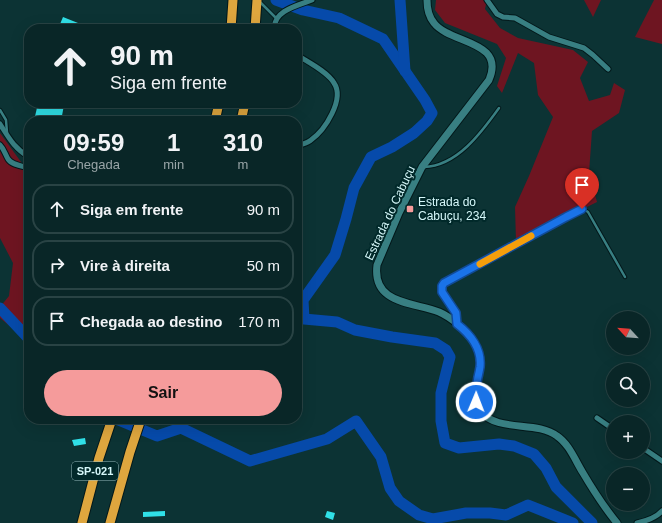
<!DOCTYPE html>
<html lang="pt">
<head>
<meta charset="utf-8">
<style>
	body { margin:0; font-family:Helvetica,sans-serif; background:#122e2f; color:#f1f3f6; height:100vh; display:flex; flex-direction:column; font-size:15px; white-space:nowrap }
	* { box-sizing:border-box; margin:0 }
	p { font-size:13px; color:#99a5a7 }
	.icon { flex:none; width:22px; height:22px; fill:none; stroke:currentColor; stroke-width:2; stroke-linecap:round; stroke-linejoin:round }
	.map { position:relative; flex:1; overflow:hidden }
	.side { position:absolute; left:24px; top:116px; width:278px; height:308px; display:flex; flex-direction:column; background:#092627; border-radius:16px; box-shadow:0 4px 16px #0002,0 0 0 1px #294344 }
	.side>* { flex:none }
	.hud { position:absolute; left:24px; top:24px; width:278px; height:84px; border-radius:16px; box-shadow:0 4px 16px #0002,0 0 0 1px #294344; background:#092627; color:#f1f3f6; overflow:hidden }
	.needle { width:26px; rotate:296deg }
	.controls { position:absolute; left:606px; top:311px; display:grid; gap:8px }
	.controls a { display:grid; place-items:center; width:44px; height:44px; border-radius:50%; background:#092627; box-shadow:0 4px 16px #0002,0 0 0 1px #294344; font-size:20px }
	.pin { position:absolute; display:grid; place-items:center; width:34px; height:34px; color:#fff; margin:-41px -17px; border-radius:50% 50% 50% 0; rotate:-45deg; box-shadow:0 0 4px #0007 }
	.pin .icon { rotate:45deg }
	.me { position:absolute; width:44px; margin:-22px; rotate:1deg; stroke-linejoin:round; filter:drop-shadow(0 0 3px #0008) }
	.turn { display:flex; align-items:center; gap:14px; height:84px; padding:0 20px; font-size:18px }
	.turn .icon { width:52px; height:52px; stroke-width:2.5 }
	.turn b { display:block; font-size:28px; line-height:34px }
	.eta { display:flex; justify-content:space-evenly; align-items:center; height:68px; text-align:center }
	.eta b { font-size:24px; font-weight:800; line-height:28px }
	.cta { display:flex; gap:8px; margin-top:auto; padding:8px 20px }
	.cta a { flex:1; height:46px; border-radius:24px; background:#f59b9b; color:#111; font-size:16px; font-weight:800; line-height:46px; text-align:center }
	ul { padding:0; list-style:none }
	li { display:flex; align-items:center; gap:12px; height:50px; margin:0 8px 6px; padding:0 12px; border:2px solid #294344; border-radius:16px }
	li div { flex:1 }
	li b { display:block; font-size:15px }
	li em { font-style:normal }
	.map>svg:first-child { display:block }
</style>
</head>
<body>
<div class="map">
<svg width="662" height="523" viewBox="0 0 662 523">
	<rect width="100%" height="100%" fill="#0c3334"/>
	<g fill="#6e1521">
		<polygon points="436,0 487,0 485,9 500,28 518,38 573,50 588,62 580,78 589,101 610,95 614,83 625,90 619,113 592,131 589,173 597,202 516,242 515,207 529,176 553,117 538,95 534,63 518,53 502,93 497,86 506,58 497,44 445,23 435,10"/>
		<polygon points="584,0 601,0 593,17"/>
		<polygon points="654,0 662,0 662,44 635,37"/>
		<polygon points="0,133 29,173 29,342 0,318 0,307 9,296 13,263 0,238"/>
	</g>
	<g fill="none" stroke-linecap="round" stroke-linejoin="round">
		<g stroke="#064aaa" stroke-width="11">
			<polyline points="276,0 303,10 339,18 383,39 425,100 432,113 427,121 414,133 392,147 371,157 354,188 346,219 335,255 303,300 304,319 337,322 355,330 392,337 435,343 446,350 450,357 441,393 441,421 445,443 459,448 499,444 514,446 534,454 546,468 556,487 592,523"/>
			<polyline points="400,0 405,71"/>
			<polyline points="0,308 29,339"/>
			<polyline points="116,419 157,436 181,428 250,461 327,439 356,421 381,457 390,488 399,501 419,515 433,519 466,513 490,513 506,515 528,505 573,523"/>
		</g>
	</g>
	<g fill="#30e0e7">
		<polygon points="63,17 93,29 58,29"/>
		<polygon points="38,103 54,103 64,105 61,121 34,121"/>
		<polygon points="80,103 98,103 96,109"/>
		<polygon points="85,438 86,444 74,446 72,440"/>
		<polygon points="165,511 165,516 143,517 143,512"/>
		<polygon points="327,511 335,513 333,520 325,517"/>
	</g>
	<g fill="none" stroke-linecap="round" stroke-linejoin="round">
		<defs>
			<g id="lane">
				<polyline points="260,2 276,18"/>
				<polyline points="0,110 6,120 7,133"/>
				<path d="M424,167C457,166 481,133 499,108"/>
				<path d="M457,321C456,307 446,301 441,289L444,283L579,210H585L588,212L625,277"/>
			</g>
			<g id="street">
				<polyline points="487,0 497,14 503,17 515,18 549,37 584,48 593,55 608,69"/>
				<path d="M275,29C272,11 299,5 312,0"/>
				<path d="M297,55C308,62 328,72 334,83C345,99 325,130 311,140C308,143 302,144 297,146"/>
				<path d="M0,124C9,138 14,148 29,157"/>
				<path d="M0,145C4,149 5,154 8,159C12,165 22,166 29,168"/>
				<polyline points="597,418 613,429"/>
				<polyline points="643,448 662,461"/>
				<path d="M637,523C646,521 656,518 662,511"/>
			</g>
			<path id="secondary" d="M427,0C427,8 429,17 434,23C450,44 506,40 489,80L422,167L399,213L377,265C372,304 412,302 439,312C446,315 453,320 459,325C472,335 481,350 480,367C478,382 470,397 480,411C498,433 536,420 557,436C569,444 575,460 583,473C593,490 604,507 617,523"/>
			<g id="highway">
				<polyline points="231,29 233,0"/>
				<polyline points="255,29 257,0"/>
				<polyline points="215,121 219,103"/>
				<polyline points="241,121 245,103"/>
				<polyline points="82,523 99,458 112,419"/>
				<polyline points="110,523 130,452 141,419"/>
			</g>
		</defs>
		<use href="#lane" stroke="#03181a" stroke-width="4.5"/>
		<use href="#street" stroke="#03181a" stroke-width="7"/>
		<use href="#secondary" stroke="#03181a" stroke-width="9"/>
		<use href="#highway" stroke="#03181a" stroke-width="11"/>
		<use href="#lane" stroke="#387f82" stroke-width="2.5"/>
		<use href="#street" stroke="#387f82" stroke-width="5"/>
		<use href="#secondary" stroke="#387f82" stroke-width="7"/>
		<use href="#highway" stroke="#dea63e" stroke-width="9"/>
	</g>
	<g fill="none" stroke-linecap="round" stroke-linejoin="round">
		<defs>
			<path id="route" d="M476,402C474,388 478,380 480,367C482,349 470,334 457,324L456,313L442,292V286L444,283L566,217L582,209"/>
		</defs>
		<use href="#route" stroke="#114b97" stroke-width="10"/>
		<use href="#route" stroke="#1a73e8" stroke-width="7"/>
		<polyline stroke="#f59e0b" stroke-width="7" points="480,264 531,236"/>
	</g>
	<rect fill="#f59b9b" stroke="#01292a" stroke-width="1.5" x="406" y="205" width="8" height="8" rx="2"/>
	<g text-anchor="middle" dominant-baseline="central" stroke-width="4" stroke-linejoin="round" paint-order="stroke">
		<rect fill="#01292a" stroke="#96babc" stroke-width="1" x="72" y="462" width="46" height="18" rx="3"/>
		<g font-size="11" font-weight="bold" fill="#d6f8fa">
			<text x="95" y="471">SP-021</text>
		</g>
		<g font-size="12" fill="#d6f8fa" stroke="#01292a" text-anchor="start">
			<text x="418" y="202">Estrada do<tspan x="418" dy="14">Cabuçu, 234</tspan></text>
		</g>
		<g font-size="12" fill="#d6f8fa" stroke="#01292a">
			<text transform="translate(390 213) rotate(-65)">Estrada do Cabuçu</text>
		</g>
	</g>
</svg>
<div class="controls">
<a><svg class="needle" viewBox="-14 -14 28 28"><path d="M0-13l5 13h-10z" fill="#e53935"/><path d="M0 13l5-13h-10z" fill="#99a5a7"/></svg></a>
<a><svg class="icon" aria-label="search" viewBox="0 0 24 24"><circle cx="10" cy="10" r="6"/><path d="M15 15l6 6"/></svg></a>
<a>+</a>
<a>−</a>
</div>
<div class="pin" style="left:582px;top:209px;background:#d93025"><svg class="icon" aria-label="arrive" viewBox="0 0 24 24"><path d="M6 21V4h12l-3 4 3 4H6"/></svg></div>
<svg class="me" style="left:476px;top:402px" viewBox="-20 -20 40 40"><circle r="17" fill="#1a73e8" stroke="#fff" stroke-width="3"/><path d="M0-11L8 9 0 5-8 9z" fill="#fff"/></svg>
<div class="hud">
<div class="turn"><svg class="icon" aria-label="ahead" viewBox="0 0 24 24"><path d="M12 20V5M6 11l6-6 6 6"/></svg><div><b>90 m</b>Siga em frente</div></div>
</div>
<section class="side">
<div class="eta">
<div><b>09:59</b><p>Chegada</p></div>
<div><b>1</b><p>min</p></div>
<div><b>310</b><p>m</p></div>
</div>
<ul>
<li><svg class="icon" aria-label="ahead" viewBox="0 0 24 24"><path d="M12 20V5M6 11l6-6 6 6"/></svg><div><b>Siga em frente</b></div><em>90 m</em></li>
<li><svg class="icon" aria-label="right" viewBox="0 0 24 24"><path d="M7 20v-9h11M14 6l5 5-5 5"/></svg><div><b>Vire à direita</b></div><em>50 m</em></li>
<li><svg class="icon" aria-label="arrive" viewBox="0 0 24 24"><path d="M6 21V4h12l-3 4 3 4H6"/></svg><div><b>Chegada ao destino</b></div><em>170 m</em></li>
</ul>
<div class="cta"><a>Sair</a></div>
</section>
</div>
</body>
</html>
